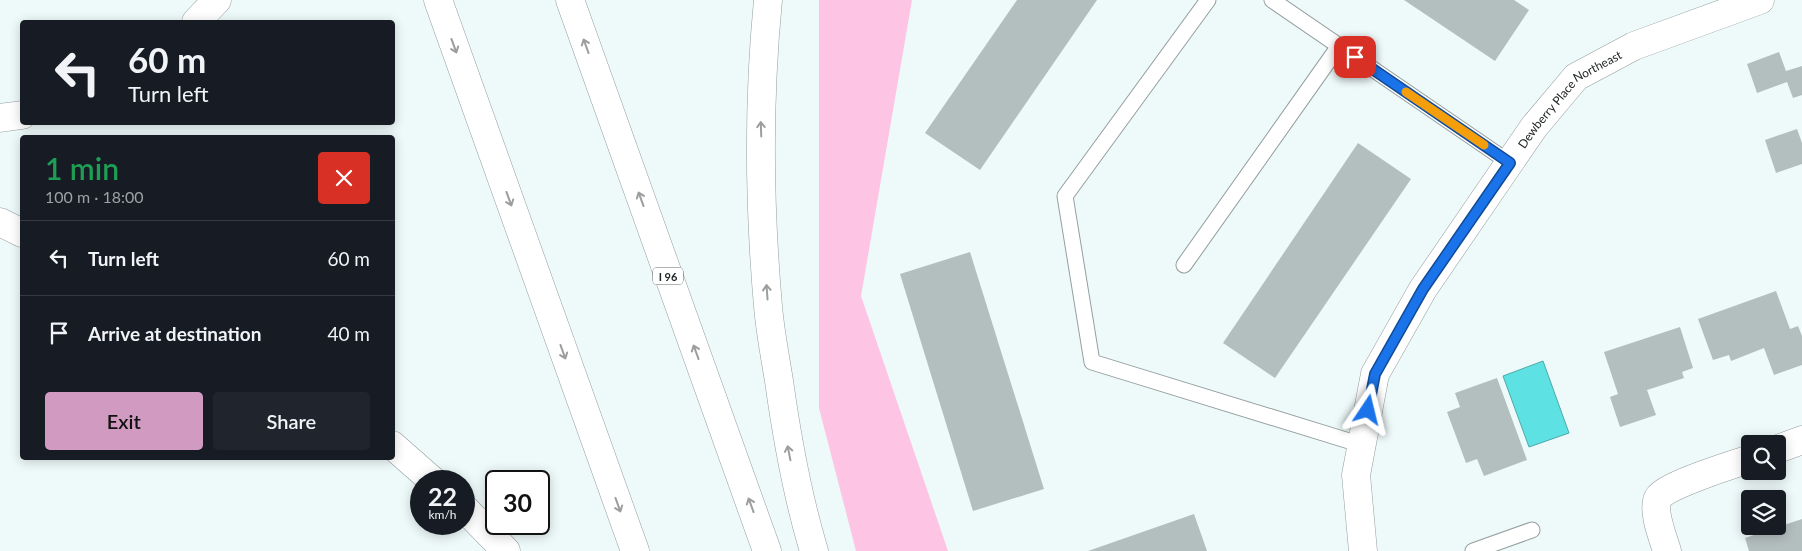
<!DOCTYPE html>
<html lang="en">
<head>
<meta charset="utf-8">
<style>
	body { margin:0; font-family:Lato,sans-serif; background:#20242c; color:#f1f3f6; height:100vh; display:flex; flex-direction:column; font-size:19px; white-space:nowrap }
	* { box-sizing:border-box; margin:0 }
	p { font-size:16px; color:#9ea1a6 }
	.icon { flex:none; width:28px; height:28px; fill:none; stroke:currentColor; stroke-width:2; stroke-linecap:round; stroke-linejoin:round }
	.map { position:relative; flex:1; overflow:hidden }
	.sheet { position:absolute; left:20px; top:135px; width:375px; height:325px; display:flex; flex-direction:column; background:#171b24; border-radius:5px; box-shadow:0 2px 12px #0003 }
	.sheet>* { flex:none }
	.top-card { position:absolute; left:20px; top:20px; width:375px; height:105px; border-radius:5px; box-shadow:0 2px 12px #0003; background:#171b24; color:#f1f3f6; overflow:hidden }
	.tools { position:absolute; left:1741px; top:435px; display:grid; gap:10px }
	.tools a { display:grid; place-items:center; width:45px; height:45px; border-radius:5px; background:#171b24; box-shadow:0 2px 12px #0003; font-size:25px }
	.speed { position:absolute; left:410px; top:470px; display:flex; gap:10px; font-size:25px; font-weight:700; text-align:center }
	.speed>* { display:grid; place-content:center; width:65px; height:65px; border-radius:50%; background:#171b24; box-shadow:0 2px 12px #0003; line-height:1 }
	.speed small { font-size:12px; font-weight:400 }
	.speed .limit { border:2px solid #111; border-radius:8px; background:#fff; color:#111 }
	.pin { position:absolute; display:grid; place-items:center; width:42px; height:42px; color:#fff; margin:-21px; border-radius:10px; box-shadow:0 2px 8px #0006 }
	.me { position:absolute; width:55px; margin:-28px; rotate:10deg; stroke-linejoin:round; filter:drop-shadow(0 0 4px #0008) }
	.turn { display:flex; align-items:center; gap:18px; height:105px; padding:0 25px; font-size:22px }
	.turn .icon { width:65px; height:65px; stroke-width:2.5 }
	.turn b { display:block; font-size:35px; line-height:42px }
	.round { display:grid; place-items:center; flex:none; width:52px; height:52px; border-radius:5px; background:#20242c }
	.overview { display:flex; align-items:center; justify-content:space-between; height:85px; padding:0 25px }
	h1 { font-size:30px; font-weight:600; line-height:38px; color:#1e9e55 }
	.action { display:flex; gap:10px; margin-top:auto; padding:10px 25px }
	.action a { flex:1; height:58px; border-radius:5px; background:#d19bc1; color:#111; font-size:20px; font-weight:600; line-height:58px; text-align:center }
	.action a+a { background:#20242c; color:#f1f3f6 }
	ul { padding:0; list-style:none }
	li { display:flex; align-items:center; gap:15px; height:75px; padding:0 25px; border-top:1px solid #363941 }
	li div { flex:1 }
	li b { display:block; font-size:19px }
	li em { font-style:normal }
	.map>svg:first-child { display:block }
</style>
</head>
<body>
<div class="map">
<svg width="1802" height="551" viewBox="0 0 1802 551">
	<rect width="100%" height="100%" fill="#eef9f9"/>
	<polygon fill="#fec4e4" points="819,0 912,0 861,296 948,551 856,551 819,408"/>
	<polygon fill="#5ee1e2" stroke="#4ca9aa" points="1543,361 1569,433 1529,447 1503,376"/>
	<g fill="#b3bebe">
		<polygon points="1017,0 1097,0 980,170 925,133"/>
		<polygon points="1404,0 1514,0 1529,10 1495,61"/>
		<polygon points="1779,52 1786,71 1802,66 1802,95 1793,98 1787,82 1757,93 1747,64"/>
		<polygon points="1797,129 1802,143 1802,164 1776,173 1765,140"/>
		<polygon points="1358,143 1411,179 1275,378 1223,343"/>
		<polygon points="970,252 1044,489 973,511 900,274"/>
		<polygon points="1776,291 1790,329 1798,326 1802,336 1802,365 1774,375 1764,348 1731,361 1729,355 1713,360 1698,319"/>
		<polygon points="1680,327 1693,368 1682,372 1684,378 1647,390 1656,415 1620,427 1610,397 1618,394 1604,352"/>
		<polygon points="1497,378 1527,460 1484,476 1477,459 1466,463 1447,412 1460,407 1455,393"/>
		<polygon points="1194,514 1207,551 1088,551"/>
		<polygon points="1802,519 1802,551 1749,551 1745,538"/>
	</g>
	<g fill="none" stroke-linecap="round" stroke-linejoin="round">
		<defs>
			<g id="service">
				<polyline points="1208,0 1065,196 1092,362 1362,445"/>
				<polyline points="1272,0 1510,163"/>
				<polyline points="1184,265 1339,46"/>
				<polyline points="1473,551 1532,530"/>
			</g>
			<g id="minor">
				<polyline points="1778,449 1802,440"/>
				<path id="s1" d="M1363,551L1356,475L1375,374L1423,289L1534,127L1576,77L1634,46L1760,0"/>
				<path d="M1667,551C1663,538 1652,511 1658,498C1664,486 1734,464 1750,459"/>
			</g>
			<g id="motorway">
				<polyline points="438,0 635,551"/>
				<polyline points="570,0 767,551"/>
				<path d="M768,0C758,102 759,204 768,306C770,331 775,356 779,381C787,438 797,495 814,551"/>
				<polyline points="196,22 217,0"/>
				<polyline points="0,118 22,115"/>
				<polyline points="0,222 22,233"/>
				<polyline points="392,445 433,481"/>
				<polyline points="464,508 506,551"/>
			</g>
		</defs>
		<use href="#service" stroke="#949e9e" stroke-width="17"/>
		<use href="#minor" stroke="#949e9e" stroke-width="29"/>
		<use href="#motorway" stroke="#949e9e" stroke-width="29"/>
		<use href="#service" stroke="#fff" stroke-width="15"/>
		<use href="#minor" stroke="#fff" stroke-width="28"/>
		<use href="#motorway" stroke="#fff" stroke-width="28"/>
	</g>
	<defs><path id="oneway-shaft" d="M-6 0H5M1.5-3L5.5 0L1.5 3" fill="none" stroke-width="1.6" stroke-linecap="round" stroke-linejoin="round" transform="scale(1.25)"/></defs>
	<g stroke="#9c9d9d">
		<use href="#oneway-shaft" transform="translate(454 46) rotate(70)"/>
		<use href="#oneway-shaft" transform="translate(586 46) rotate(-110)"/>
		<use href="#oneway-shaft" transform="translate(761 129) rotate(-92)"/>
		<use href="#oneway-shaft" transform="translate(509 199) rotate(70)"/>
		<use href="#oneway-shaft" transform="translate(641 199) rotate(-110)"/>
		<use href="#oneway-shaft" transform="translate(767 292) rotate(-94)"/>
		<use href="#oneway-shaft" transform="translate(563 352) rotate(70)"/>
		<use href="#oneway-shaft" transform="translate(696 352) rotate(-110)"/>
		<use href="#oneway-shaft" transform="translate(789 453) rotate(-101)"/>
		<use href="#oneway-shaft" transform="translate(618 505) rotate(70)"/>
		<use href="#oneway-shaft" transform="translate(751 505) rotate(-110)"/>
	</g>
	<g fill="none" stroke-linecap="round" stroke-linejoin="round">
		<defs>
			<polyline id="route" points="1355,57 1510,163 1423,289 1375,374 1368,410"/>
		</defs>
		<use href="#route" stroke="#114b97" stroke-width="12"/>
		<use href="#route" stroke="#1a73e8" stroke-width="9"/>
		<polyline stroke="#f59e0b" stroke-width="9" points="1406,92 1484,145"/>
	</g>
	<g text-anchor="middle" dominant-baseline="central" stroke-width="4.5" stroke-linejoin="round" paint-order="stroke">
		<rect fill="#fff" stroke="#646767" stroke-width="1" x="653" y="267.5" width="30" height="17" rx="4"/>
		<g font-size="11" font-weight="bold" fill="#222626">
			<text x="668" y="276">I 96</text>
		</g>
		<g font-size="12" fill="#222626" stroke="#fff">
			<text stroke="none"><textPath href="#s1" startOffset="519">Dewberry Place Northeast</textPath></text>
		</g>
	</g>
</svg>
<div class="tools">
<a><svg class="icon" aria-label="search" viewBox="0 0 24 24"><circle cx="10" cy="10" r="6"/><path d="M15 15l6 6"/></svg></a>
<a><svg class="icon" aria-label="layers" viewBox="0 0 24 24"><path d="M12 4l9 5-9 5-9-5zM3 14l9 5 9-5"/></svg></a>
</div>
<div class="speed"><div>22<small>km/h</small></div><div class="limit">30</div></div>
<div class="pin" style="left:1355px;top:57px;background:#d93025"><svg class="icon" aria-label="arrive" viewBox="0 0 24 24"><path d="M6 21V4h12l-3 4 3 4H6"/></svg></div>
<svg class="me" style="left:1368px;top:410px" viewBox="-20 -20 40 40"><path d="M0-17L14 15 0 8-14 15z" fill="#1a73e8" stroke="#fff" stroke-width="4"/></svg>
<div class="top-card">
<div class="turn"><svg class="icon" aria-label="left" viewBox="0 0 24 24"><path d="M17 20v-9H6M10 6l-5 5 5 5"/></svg><div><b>60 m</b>Turn left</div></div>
</div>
<section class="sheet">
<div class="overview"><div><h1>1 min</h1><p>100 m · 18:00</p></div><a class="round" style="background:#d93025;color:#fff"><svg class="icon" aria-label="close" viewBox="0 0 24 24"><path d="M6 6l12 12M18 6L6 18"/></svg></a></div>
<ul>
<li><svg class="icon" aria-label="left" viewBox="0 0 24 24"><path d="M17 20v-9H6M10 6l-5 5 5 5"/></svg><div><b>Turn left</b></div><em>60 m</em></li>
<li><svg class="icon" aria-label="arrive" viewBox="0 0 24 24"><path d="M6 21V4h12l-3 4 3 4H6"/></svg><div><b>Arrive at destination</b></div><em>40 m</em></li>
</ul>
<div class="action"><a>Exit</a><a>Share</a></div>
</section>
</div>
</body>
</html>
